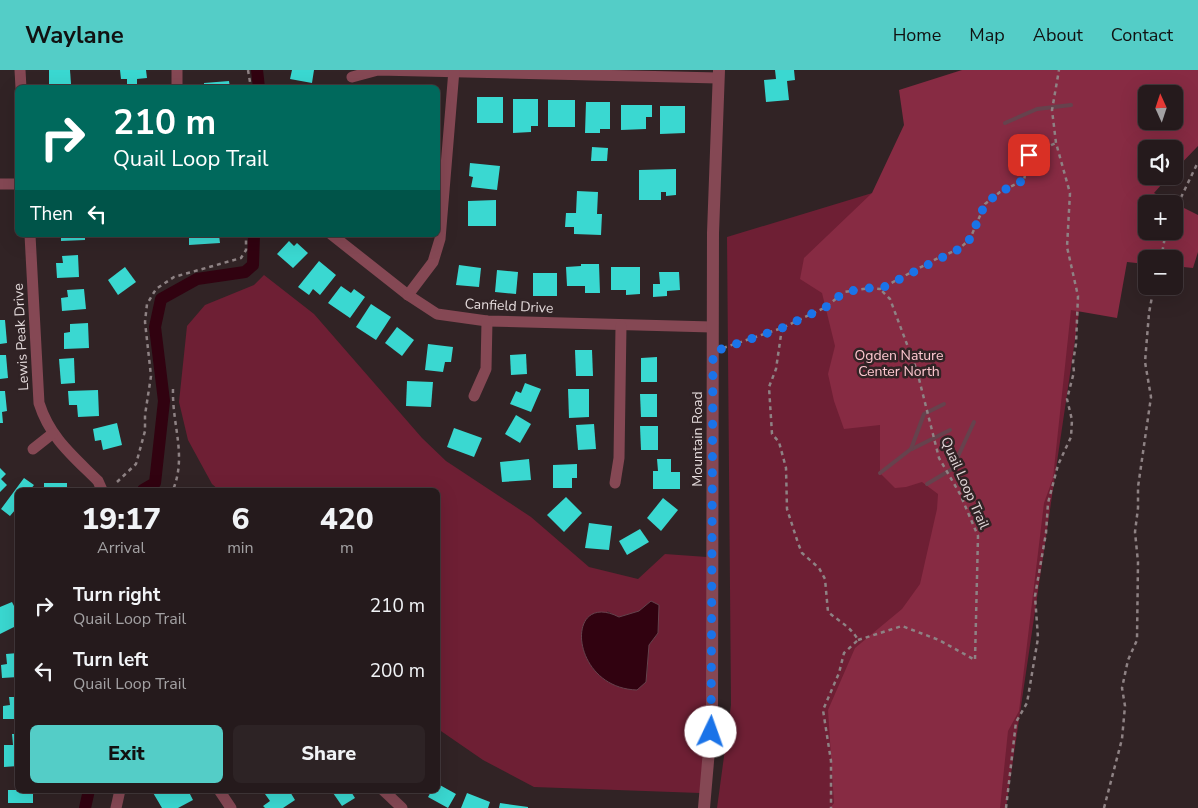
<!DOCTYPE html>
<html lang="en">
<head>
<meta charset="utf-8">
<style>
	body { margin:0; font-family:"Nunito Sans",sans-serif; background:#2d2325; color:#f1f3f6; height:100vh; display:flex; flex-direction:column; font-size:19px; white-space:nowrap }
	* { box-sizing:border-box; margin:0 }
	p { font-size:16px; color:#a3a1a3 }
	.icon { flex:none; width:28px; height:28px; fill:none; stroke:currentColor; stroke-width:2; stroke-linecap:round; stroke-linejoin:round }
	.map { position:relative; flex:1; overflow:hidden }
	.drawer { position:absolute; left:15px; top:418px; width:425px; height:305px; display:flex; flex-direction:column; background:#251a1c; border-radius:8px; box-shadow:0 5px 20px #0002,0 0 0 1px #42383b }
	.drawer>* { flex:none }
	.hud { position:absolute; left:15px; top:15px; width:425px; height:152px; border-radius:8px; box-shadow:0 5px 20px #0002,0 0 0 1px #42383b; background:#00695c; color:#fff; overflow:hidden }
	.needle { width:32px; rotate:357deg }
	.controls { position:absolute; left:1138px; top:15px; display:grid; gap:10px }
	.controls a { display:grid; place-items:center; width:45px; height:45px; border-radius:8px; background:#251a1c; box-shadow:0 5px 20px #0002,0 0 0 1px #42383b; font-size:25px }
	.pin { position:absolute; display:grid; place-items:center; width:42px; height:42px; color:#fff; margin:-21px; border-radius:10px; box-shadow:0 2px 8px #0006 }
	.me { position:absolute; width:55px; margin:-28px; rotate:3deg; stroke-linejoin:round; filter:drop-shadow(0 0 4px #0008) }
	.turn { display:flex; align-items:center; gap:18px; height:105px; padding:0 15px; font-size:22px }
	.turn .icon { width:65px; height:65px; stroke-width:2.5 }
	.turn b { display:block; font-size:35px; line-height:42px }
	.then { display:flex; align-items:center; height:48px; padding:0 15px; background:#0003; gap:10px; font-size:19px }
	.eta { display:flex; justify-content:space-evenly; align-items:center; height:85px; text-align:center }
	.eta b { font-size:30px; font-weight:800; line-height:35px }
	.button { display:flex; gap:10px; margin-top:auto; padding:10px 15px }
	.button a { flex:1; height:58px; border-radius:8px; background:#54cdc7; color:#111; font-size:20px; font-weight:800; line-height:58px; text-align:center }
	.button a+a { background:#2d2325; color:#f1f3f6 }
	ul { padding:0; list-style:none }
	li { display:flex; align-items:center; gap:15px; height:65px; padding:0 15px }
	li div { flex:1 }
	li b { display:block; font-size:19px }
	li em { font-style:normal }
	header { display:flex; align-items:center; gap:30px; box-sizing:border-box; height:70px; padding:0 25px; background:#54cdc7; color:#111 }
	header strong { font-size:24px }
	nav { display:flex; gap:28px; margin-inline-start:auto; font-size:18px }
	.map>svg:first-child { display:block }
</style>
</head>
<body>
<header>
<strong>Waylane</strong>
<nav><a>Home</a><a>Map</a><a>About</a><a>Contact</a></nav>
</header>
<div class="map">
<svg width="1198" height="738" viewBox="0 0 1198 738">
	<rect width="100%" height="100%" fill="#312325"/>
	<g fill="#6e1f34" fill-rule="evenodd">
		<polygon points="1060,66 1079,243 1006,738 717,738 731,635 727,167"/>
		<path d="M264,205L314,244L422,368L446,391L531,447L589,497L638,509L665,484L707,487V638L700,723L534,717L483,690L438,659V420H219L212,414L188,370L179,332L187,256L205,235L254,215ZM651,531L659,535L658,563L649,575L647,605L607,541L618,547L639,541Z"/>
	</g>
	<path fill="#872b43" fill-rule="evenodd" d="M962,0H1198V76L1174,101V79H1146V106H1169L1154,123L1198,145V182L1193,198L1174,196V189H1146V194L1127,192L1117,248L1071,240L1053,408L1044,433L1019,641L1008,661L1000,738H830L834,733L828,640L855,578L902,539L920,514L937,439L938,424L922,412L906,417L895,418L880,403V355L844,359L834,331L828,304L835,276L822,223L800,209L804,188L872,123L904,55L899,20ZM1146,24H1174V51H1146ZM1146,134H1174V161H1146Z"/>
	<path fill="#310210" stroke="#66424d" d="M651,531L659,535L658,563L649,575L646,612L637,620C569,618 564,519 619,547L639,541Z"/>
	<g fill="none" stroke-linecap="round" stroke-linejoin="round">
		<g stroke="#66424d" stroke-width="4">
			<polyline points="1005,53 1037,39 1071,35"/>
			<polyline points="912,379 950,360"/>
			<polyline points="880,403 911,379 924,344 944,334"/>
			<polyline points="927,414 952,399 974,352"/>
		</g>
		<g stroke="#310210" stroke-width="12">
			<polyline points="257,0 259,18"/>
			<polyline points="143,420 155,413 164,331 155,257 161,229 197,209 245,202 253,195 254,165"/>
			<polyline points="85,738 89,720"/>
		</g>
	</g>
	<g fill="#3ad8d1">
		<polygon points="49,0 70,0 71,14 49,15"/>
		<polygon points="120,0 146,0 147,8 137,9 137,15 127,15 127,9 121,9"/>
		<polygon points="292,0 314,0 312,13 290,9"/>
		<polygon points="775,0 794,0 795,10 787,11 789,30 766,32 764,10 776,9"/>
		<polygon points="229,11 230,18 204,18 204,13"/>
		<rect x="477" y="27" width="26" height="26"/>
		<polygon points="513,29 538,29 538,56 531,56 531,62 513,63"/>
		<rect x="548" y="30" width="27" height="27"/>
		<polygon points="586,32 610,32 610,59 600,59 600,63 585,63"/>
		<polygon points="621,35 652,35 652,47 646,47 646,59 621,60"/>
		<polygon points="660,36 685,36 685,63 660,64"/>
		<polygon points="592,77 608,78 607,91 591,91"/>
		<polygon points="470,93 500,96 497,120 471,117 473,107 469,106"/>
		<polygon points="676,99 676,125 666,126 666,122 661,122 661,130 639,130 639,100"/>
		<polygon points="577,121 598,122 597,144 602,144 601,165 574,164 574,157 565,157 566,143 576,143"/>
		<polygon points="496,130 496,156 468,156 468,131"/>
		<polygon points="61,165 85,165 85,170 61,171"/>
		<polygon points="189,165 219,165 220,173 189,175"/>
		<polygon points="289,171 294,176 297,173 308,183 293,198 277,184"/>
		<polygon points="78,185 79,207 57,208 56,193 63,193 62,186"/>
		<polygon points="319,191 336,205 320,225 313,219 309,225 298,217"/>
		<polygon points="581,194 599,194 600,223 585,223 585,216 567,216 566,197 581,196"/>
		<polygon points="459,195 481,198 479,217 456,215"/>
		<polygon points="125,197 136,212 118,225 108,210"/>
		<polygon points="611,197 640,197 640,224 626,225 626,220 611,220"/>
		<polygon points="497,200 518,202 516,224 495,222"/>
		<polygon points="659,202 679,202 680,220 667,221 667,226 653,227 653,214 660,214"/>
		<rect x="533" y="203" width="24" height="23"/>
		<polygon points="341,216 351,223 354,219 365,227 350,248 328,233"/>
		<polygon points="84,219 86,239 62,241 61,228 68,227 67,220"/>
		<polygon points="371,234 391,247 376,270 356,257"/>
		<polygon points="0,250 5,250 7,273 0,274"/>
		<polygon points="88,253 89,278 64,279 64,263 70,262 70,254"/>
		<polygon points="397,257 414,270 402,286 385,273"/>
		<polygon points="428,274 453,277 451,292 445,292 443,302 425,300"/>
		<polygon points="575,280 592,280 593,306 576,306"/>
		<polygon points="526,284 527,304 511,305 510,285"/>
		<polygon points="0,285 6,285 8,308 0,309"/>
		<polygon points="657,287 657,312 641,312 641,288"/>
		<polygon points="74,288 75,313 61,314 59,289"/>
		<polygon points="407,311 433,312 431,337 406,336"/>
		<polygon points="525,313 541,319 531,342 510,334 516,321 521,323"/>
		<polygon points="568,319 589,319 589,347 569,348"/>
		<polygon points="98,320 99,346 78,347 77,335 69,335 68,321"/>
		<polygon points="0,321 5,321 7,341 2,342 3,353 0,353"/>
		<polygon points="640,324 657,324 657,347 641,347"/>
		<polygon points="516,345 531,354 520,373 505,364"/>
		<polygon points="117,353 122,375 103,380 101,370 95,371 93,359"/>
		<polygon points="594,354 596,379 578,380 576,355"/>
		<polygon points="640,356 658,356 658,380 641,380"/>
		<polygon points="454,358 482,368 474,387 447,377"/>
		<polygon points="529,389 531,410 502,412 500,392"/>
		<polygon points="657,389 671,389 671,402 680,402 680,419 653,419 653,401 658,401"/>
		<polygon points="577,394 577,408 572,408 572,418 553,418 553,395"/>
		<polygon points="0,398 6,404 1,409 7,415 0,422"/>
		<polygon points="24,408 34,415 30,420 18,420 18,442 15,440 10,446 1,439"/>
		<rect x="44" y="413" width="23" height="7"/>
		<polygon points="566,427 582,443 564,462 547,445"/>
		<polygon points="663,428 678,440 661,461 647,448"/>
		<polygon points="589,453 612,456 609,480 585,478"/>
		<polygon points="640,459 649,472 627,485 619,471"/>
		<polygon points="12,532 18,544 18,555 0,564 0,537"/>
		<polygon points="18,583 18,607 2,608 1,595 7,594 6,584"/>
		<polygon points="9,627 18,627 18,649 3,649 3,636 10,635"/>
		<polygon points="12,664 18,664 18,696 4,697 4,675 13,675"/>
		<polygon points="438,714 456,724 448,738 428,727 432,720 438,720"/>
		<rect x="8" y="720" width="25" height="13"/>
		<polygon points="176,720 177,722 188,720 193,730 178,738 162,738 152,721"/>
		<polygon points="271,720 289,720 295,730 283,738 265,738 263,736 270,731 265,724"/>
		<polygon points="331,720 350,720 355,728 342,736"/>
		<polygon points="467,723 490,732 488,738 461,738"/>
		<polygon points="500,733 528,737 528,738 499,738"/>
	</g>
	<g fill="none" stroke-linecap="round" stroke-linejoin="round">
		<g stroke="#8e8284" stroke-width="2.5" stroke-dasharray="4 4" stroke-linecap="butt">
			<polyline points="248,0 251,18"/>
			<polyline points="1174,142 1198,92"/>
			<polyline points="1161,189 1166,161"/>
			<path d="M782,258L776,299L769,317L772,364L779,372L786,398L787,439L798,473L802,483L819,498L825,509L828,542C840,552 851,557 858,570L844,583L839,603L823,640L831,691V738"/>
			<polyline points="723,278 782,258 826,237 844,222 870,218 880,219 938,188 959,179 970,169 985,134 1000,122 1024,110 1029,85 1056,73"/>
			<path d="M173,319C172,356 187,385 173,420"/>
			<polyline points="117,412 136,394 145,361 145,345 151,306 145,252 147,234 156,219 174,207 241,188 246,180 246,165"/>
			<polyline points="858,570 902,556 939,570 975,590 978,466 960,424 939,388 917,301 890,229 880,219"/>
			<polyline points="1006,738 1016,652 1027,633 1038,568 1035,526 1046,463 1048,433 1058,395 1071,367 1072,350 1067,329 1074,302 1073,292 1076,274 1078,226 1067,177 1070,123 1056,73 1052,40 1059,0"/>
			<polyline points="1104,738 1122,669 1125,636 1122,618 1128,590 1137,570 1138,492 1135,462 1138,438 1138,417 1151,327 1145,292 1149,243 1154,216"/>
		</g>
		<g stroke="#854854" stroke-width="11">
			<polyline points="20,0 21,18"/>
			<polyline points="177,0 177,18"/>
			<polyline points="352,7 378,0 718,8"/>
			<polyline points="0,114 18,114"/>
			<path d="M30,165L39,333C50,368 73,386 98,411L102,420"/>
			<polyline points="332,165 408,225 437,244 487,251 712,257"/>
			<polyline points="408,225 433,192 440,169 454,0"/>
			<polyline points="474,326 486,299 487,251"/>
			<polyline points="33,379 52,364"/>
			<polyline points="615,413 619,388 621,256"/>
			<polyline points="219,720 231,738"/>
			<polyline points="383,720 402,738"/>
			<polyline points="116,738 120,720"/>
		</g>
		<polyline stroke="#854854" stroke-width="12" points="704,738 712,645 713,163 719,0"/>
	</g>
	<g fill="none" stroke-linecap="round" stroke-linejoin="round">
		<polyline stroke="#1a73e8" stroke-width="9" stroke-dasharray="0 16.2" points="711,662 713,282 782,258 826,237 844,222 870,218 880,219 959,179 970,169 985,134 1000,122 1024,110 1029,85"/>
	</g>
	<g text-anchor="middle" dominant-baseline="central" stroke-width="5" stroke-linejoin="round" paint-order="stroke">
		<g font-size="14" fill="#e3d9da" stroke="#312325">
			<text transform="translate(509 236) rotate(3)">Canfield Drive</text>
			<text transform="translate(21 267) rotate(-93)">Lewis Peak Drive</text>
			<text transform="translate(697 369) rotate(-90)">Mountain Road</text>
			<text transform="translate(965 413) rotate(66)">Quail Loop Trail</text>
		</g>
		<g font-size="14" fill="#fdc7cf" stroke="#312325">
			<text x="899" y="285">Ogden Nature<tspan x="899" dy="16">Center North</tspan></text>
		</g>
	</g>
</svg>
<div class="controls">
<a><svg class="needle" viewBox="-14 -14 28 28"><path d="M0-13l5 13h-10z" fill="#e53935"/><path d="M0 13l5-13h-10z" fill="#a3a1a3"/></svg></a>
<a><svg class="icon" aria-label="sound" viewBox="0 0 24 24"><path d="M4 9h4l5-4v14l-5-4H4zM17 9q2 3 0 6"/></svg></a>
<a>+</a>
<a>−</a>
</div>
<div class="pin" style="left:1029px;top:85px;background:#d93025"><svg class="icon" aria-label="arrive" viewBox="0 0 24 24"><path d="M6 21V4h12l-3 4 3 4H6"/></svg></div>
<svg class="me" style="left:711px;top:662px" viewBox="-20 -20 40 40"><circle r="19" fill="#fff"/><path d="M0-13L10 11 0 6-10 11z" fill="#1a73e8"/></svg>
<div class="hud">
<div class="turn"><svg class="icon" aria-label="right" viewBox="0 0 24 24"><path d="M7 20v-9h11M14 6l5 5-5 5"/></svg><div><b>210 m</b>Quail Loop Trail</div></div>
<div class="then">Then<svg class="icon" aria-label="left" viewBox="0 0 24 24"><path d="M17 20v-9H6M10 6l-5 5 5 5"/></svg></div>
</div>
<section class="drawer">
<div class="eta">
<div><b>19:17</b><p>Arrival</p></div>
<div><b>6</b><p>min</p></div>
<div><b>420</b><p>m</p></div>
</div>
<ul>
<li><svg class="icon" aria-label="right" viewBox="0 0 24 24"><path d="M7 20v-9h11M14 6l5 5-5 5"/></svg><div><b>Turn right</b><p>Quail Loop Trail</p></div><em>210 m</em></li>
<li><svg class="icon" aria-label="left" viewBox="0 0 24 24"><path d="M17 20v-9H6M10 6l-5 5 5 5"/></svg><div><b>Turn left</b><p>Quail Loop Trail</p></div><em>200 m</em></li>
</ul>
<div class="button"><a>Exit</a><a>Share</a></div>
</section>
</div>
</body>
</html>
